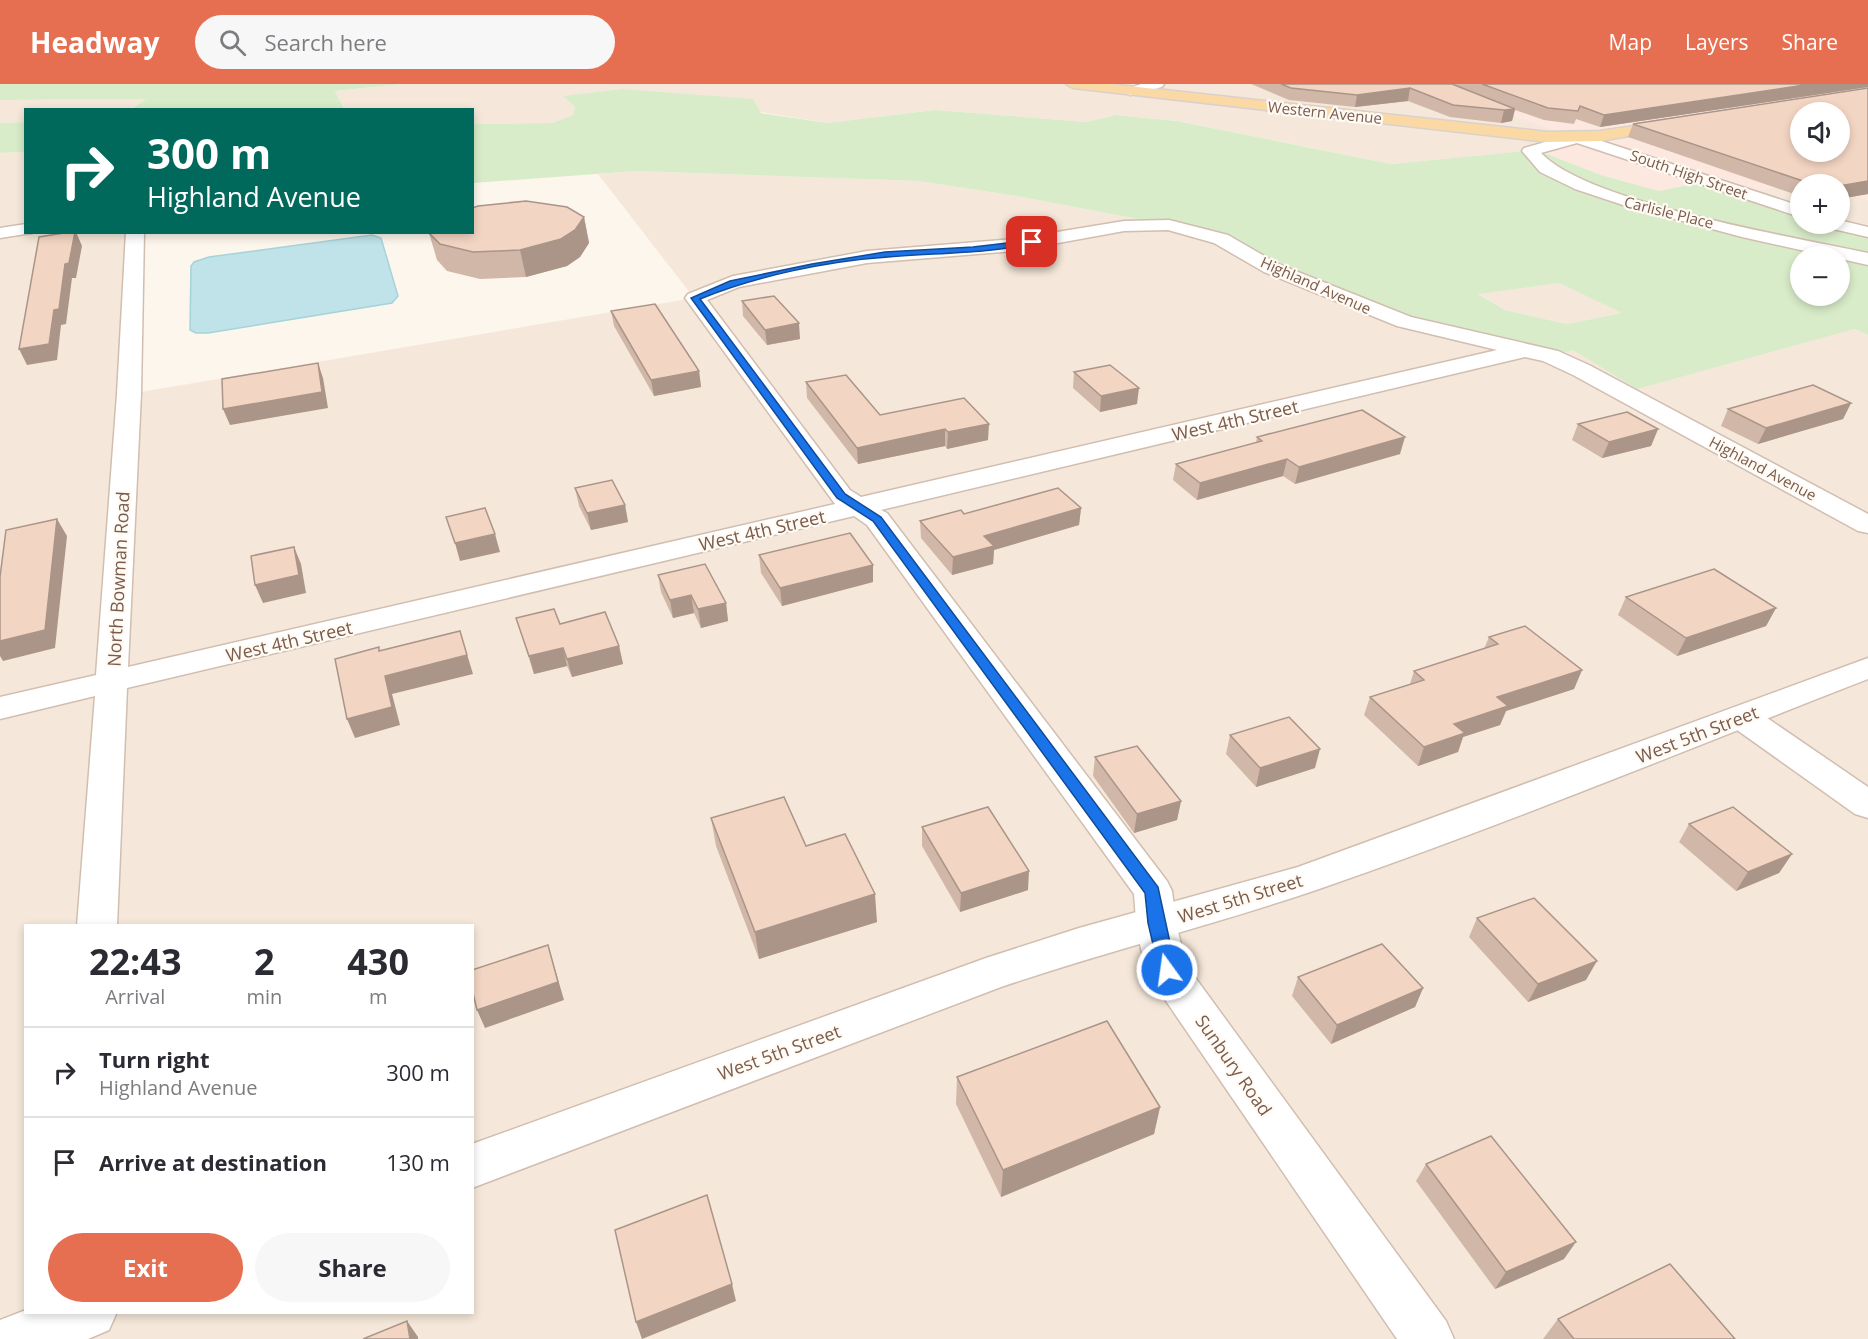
<!DOCTYPE html>
<html lang="en">
<head>
<meta charset="utf-8">
<style>
	body { margin:0; font-family:"Open Sans",sans-serif; background:#f7f7f7; color:#2b2b33; height:100vh; display:flex; flex-direction:column; font-size:22px; white-space:nowrap }
	* { box-sizing:border-box; margin:0 }
	p { font-size:20px; color:#7c7c81 }
	.icon { flex:none; width:33px; height:33px; fill:none; stroke:currentColor; stroke-width:2; stroke-linecap:round; stroke-linejoin:round }
	.map { position:relative; flex:1; overflow:hidden }
	.sheet { position:absolute; left:24px; top:840px; width:450px; height:390px; display:flex; flex-direction:column; background:#fff; border-radius:0px; box-shadow:0 3px 9px #0003 }
	.sheet>* { flex:none }
	.top-card { position:absolute; left:24px; top:24px; width:450px; height:126px; border-radius:0px; box-shadow:0 3px 9px #0003; background:#00695c; color:#fff; overflow:hidden }
	.fabs { position:absolute; left:1790px; top:18px; display:grid; gap:12px }
	.fabs a { display:grid; place-items:center; width:60px; height:60px; border-radius:50%; background:#fff; box-shadow:0 3px 9px #0003; font-size:30px }
	.pin { position:absolute; display:grid; place-items:center; width:51px; height:51px; color:#fff; margin:-26px; border-radius:12px; box-shadow:0 3px 9px #0006 }
	.me { position:absolute; width:66px; margin:-33px; rotate:346deg; stroke-linejoin:round; filter:drop-shadow(0 0 4px #0008) }
	.turn { display:flex; align-items:center; gap:21px; height:126px; padding:0 24px; font-size:27px }
	.turn .icon { width:78px; height:78px; stroke-width:2.5 }
	.turn b { display:block; font-size:42px; line-height:51px }
	.eta { display:flex; justify-content:space-evenly; align-items:center; height:102px; text-align:center }
	.eta b { font-size:36px; font-weight:700; line-height:42px }
	.cta { display:flex; gap:12px; margin-top:auto; padding:12px 24px }
	.cta a { flex:1; height:69px; border-radius:36px; background:#e76f51; color:#fff; font-size:24px; font-weight:700; line-height:69px; text-align:center }
	.cta a+a { background:#f7f7f7; color:#2b2b33 }
	ul { padding:0; list-style:none }
	li { display:flex; align-items:center; gap:18px; height:90px; padding:0 24px; border-top:2px solid #e1e1e2 }
	li div { flex:1 }
	li b { display:block; font-size:22px }
	li em { font-style:normal }
	header { display:flex; align-items:center; gap:36px; box-sizing:border-box; height:84px; padding:0 30px; background:#e76f51; color:#fff }
	header strong { font-size:28px }
	nav { display:flex; gap:33px; margin-inline-start:auto; font-size:21px }
	.search { width:420px; height:54px; background:#f7f7f7; display:flex; align-items:center; gap:15px; box-sizing:border-box; padding:0 21px; border-radius:33px; color:#7c7c81; font-size:22px }
	.map>svg:first-child { display:block }
</style>
</head>
<body>
<header>
<strong>Headway</strong>
<div class="search"><svg class="icon" aria-label="search" viewBox="0 0 24 24"><circle cx="10" cy="10" r="6"/><path d="M15 15l6 6"/></svg>Search here</div>
<nav><a>Map</a><a>Layers</a><a>Share</a></nav>
</header>
<div class="map">
<svg width="1868" height="1255" viewBox="0 0 1868 1255">
	<rect width="100%" height="100%" fill="#fdf6ec"/>
	<g fill="#f5e8da" fill-rule="evenodd">
		<polygon points="402,0 1520,0 1577,54 1530,67 1391,80 1178,37 1116,31 1086,38 935,26 827,39 621,5 564,12 575,23 573,31 552,39 473,40 472,26 345,25 335,7"/>
		<polygon points="147,15 130,25 26,26 25,38 0,39 0,16"/>
		<path d="M25,68L26,148L135,149L129,310L694,214L598,90L636,87L918,97L1017,112L1169,141L1204,149L1404,238L1662,244L1782,216L1868,251V1255H0V69ZM26,842H472V1228H26Z"/>
		<polygon points="1810,97 1800,100 1800,128 1744,109"/>
		<polygon points="1839,106 1868,116 1868,148 1835,140 1839,140"/>
		<polygon points="1559,199 1623,229 1567,240 1505,226 1477,209"/>
	</g>
	<path fill="#fde8e0" fill-rule="evenodd" d="M1520,0H1868V116L1839,106V100L1810,97L1744,109L1707,97L1659,107L1601,91L1537,66L1576,54L1454,10ZM1800,28H1839V68H1800Z"/>
	<g fill="#d8ecc9" fill-rule="evenodd">
		<polygon points="0,0 402,0 335,7 345,26 130,26 146,15 0,16"/>
		<path d="M621,5L753,15L761,29L827,39L935,26L1086,38L1116,31L1177,37L1391,80L1537,66L1601,91L1659,107L1707,97L1800,128V140H1835L1868,148V251L1854,245L1637,305L1573,266L1550,272L1432,246L1169,141L1017,112L918,97L636,87L473,99V40L552,39L573,31L575,23L563,12ZM1800,172H1839V212H1800ZM1559,199L1622,229L1567,240L1505,226L1478,210Z"/>
		<polygon points="25,38 25,68 0,69 0,39"/>
	</g>
	<polygon fill="#bfe3e8" stroke="#a5d3da" stroke-width="1.5" points="372,151 381,154 398,212 392,219 208,249 196,249 190,246 191,182 194,178 209,173"/>
	<g fill="none" stroke-linecap="round" stroke-linejoin="round">
		<defs>
			<g id="minor">
				<polygon points="1141,0 1164,0 1162,3 1130,11 1123,7"/>
				<path d="M1577,49L1800,122V133L1577,59L1541,69C1588,119 1794,153 1868,169V181L1742,153L1623,121L1575,105L1540,88L1522,67L1524,64Z"/>
				<path d="M1169,136L1228,151L1278,180L1411,233L1558,267L1589,281L1868,430V449L1858,447L1573,291L1543,277L1525,273L881,426L887,429L1167,797L1172,807L1176,839L1186,881L1446,1237L1454,1255H1397L1153,898C1139,871 1136,839 1134,810L867,441L854,432L127,604L117,842H77L95,612L0,635V613L96,591L117,310L126,148H144L141,310L128,583L835,420L688,218L685,214L688,210L733,192L867,167L1014,155L1124,137ZM1168,146L1214,159L1264,188L1397,242L1497,266L861,413L850,406L707,216L739,203L867,179L1014,167L1124,147Z"/>
				<polygon points="1839,136 1868,143 1868,153 1829,144 1826,140 1839,140"/>
				<polygon points="26,140 26,148 32,149 0,154 0,144"/>
				<polygon points="1742,622 1754,625 1868,703 1868,734 1855,730 1730,641 1725,633 1730,625"/>
			</g>
			<g id="tertiary">
				<path d="M1868,574V595C1686,666 1504,741 1319,805C1214,841 1106,867 1001,903L472,1104V1060L986,874L1079,844L1298,783Z"/>
				<polygon points="26,1226 26,1228 117,1228 109,1246 88,1255 0,1255 0,1236"/>
			</g>
			<polygon id="primary" points="1066,0 1110,0 1548,48 1600,47 1674,36 1681,40 1674,44 1600,57 1548,58 1073,4"/>
		</defs>
		<use href="#minor" stroke="#d1beb0" stroke-width="3"/>
		<use href="#tertiary" stroke="#d1beb0" stroke-width="3"/>
		<use href="#primary" stroke="#dad1cd" stroke-width="3"/>
		<use href="#minor" fill="#fff" fill-rule="evenodd"/>
		<use href="#tertiary" fill="#fff" fill-rule="evenodd"/>
		<use href="#primary" fill="#fbd9a5" fill-rule="evenodd"/>
	</g>
	<g fill="#d1b7a8">
		<polygon points="1251,0 1868,0 1868,3 1600,43 1576,35 1574,40 1544,36 1515,26 1512,37 1501,39 1450,33 1408,17 1355,23 1289,16"/>
		<polygon points="1868,4 1868,110 1839,115 1839,100 1800,100 1800,112 1628,53 1633,40"/>
		<polygon points="584,133 589,159 580,173 567,182 526,193 480,195 447,187 437,176 429,149"/>
		<polygon points="742,217 800,255 767,261 743,232"/>
		<polygon points="611,227 699,287 701,303 654,312 614,242"/>
		<polygon points="1074,288 1137,320 1100,328 1073,304"/>
		<polygon points="806,298 880,331 964,314 988,356 947,365 945,362 858,380 807,314"/>
		<polygon points="1851,319 1843,335 1758,360 1721,342 1728,325"/>
		<polygon points="1578,340 1658,345 1651,362 1602,374 1572,356"/>
		<polygon points="1257,353 1400,370 1295,400 1283,392 1197,416 1173,396 1176,380 1256,359"/>
		<polygon points="575,404 625,421 628,438 591,446 579,422"/>
		<polygon points="1081,424 1079,441 994,466 993,480 952,491 921,454 920,437 964,430"/>
		<polygon points="759,471 873,481 873,498 782,522 761,489"/>
		<polygon points="658,491 726,519 728,537 701,544 694,529 673,534 661,508"/>
		<polygon points="1626,513 1776,524 1766,542 1677,572 1618,531"/>
		<polygon points="516,534 560,540 619,562 623,580 572,593 567,582 534,590"/>
		<polygon points="1489,553 1582,586 1574,605 1506,627 1500,641 1463,653 1458,668 1418,682 1364,631 1370,613 1410,600 1414,587 1484,565"/>
		<polygon points="1230,651 1315,684 1256,703 1226,670"/>
		<polygon points="1095,673 1181,717 1177,736 1134,749 1093,692"/>
		<polygon points="711,734 806,762 877,838 759,875 716,762"/>
		<polygon points="1689,740 1792,770 1779,789 1736,807 1679,758"/>
		<polygon points="922,743 1028,806 960,828 922,762"/>
		<polygon points="1477,834 1586,896 1528,918 1469,853"/>
		<polygon points="1298,893 1423,904 1415,923 1331,960 1292,912"/>
		<polygon points="957,993 1160,1023 1154,1050 1001,1113 956,1020"/>
		<polygon points="1426,1080 1564,1175 1495,1205 1416,1097"/>
		<polygon points="1558,1235 1735,1255 1543,1255"/>
	</g>
	<g fill="#aa9588">
		<polygon points="1811,0 1868,0 1868,3 1600,43 1604,31"/>
		<polygon points="1410,4 1408,17 1355,23 1357,11"/>
		<polygon points="1515,25 1512,37 1501,39 1504,26"/>
		<polygon points="1868,97 1868,110 1839,115 1839,102"/>
		<polygon points="584,133 589,159 580,173 567,182 526,193 520,166"/>
		<polygon points="76,148 82,162 76,194 72,194 66,240 61,241 57,276 27,281 19,265 54,226 65,180"/>
		<polygon points="799,239 800,255 767,261 765,246"/>
		<polygon points="318,279 323,294 328,324 230,341 223,325"/>
		<polygon points="699,287 701,303 654,312 651,296"/>
		<polygon points="1139,304 1137,320 1100,328 1101,312"/>
		<polygon points="1851,319 1843,335 1758,360 1766,344"/>
		<polygon points="989,340 988,356 947,365 948,348"/>
		<polygon points="945,345 945,362 858,380 857,364"/>
		<polygon points="1658,345 1651,362 1602,374 1609,358"/>
		<polygon points="1405,353 1400,370 1295,400 1299,383"/>
		<polygon points="1287,375 1283,392 1197,416 1200,399"/>
		<polygon points="625,421 628,438 591,446 587,429"/>
		<polygon points="1081,424 1079,441 994,466 993,480 952,491 953,473 984,452"/>
		<polygon points="57,435 67,452 55,564 3,577 0,572 0,557"/>
		<polygon points="495,450 500,468 460,477 455,459"/>
		<polygon points="294,463 301,480 306,509 263,519 255,501"/>
		<polygon points="873,481 873,498 782,522 780,504"/>
		<polygon points="691,511 694,529 673,534 670,516"/>
		<polygon points="726,519 728,537 701,544 698,525"/>
		<polygon points="1776,524 1766,542 1677,572 1686,554"/>
		<polygon points="460,547 473,590 392,610 400,641 355,654 347,635 385,592"/>
		<polygon points="619,562 623,580 572,593 567,575"/>
		<polygon points="563,564 567,582 534,590 529,572"/>
		<polygon points="1582,586 1574,605 1506,627 1500,641 1463,653 1458,668 1418,682 1424,663 1454,640 1497,613"/>
		<polygon points="1320,665 1315,684 1256,703 1260,684"/>
		<polygon points="1181,717 1177,736 1134,749 1137,730"/>
		<polygon points="1792,770 1779,789 1736,807 1748,788"/>
		<polygon points="1029,787 1028,806 960,828 961,809"/>
		<polygon points="875,810 877,838 759,875 755,848"/>
		<polygon points="548,861 564,916 485,944 477,926"/>
		<polygon points="1597,877 1586,896 1528,918 1538,900"/>
		<polygon points="1423,904 1415,923 1331,960 1337,941"/>
		<polygon points="1160,1023 1154,1050 1001,1113 1003,1086"/>
		<polygon points="1576,1158 1564,1175 1495,1205 1506,1188"/>
		<polygon points="732,1200 736,1217 642,1255 636,1238"/>
		<polygon points="407,1237 418,1253 418,1255 410,1255"/>
	</g>
	<g fill="#f3d5c3" stroke="#aa9588" stroke-width="1.5" fill-rule="evenodd">
		<polygon points="1281,0 1452,0 1515,25 1504,26 1453,21 1410,4 1357,11 1291,4"/>
		<polygon points="1482,0 1811,0 1604,31 1580,22 1578,27 1548,24"/>
		<path d="M1868,4V97L1839,102V100H1812L1633,40ZM1800,28H1839V68H1800Z"/>
		<polygon points="526,117 567,123 584,133 575,146 561,155 520,166 473,168 440,160 429,149 472,148 472,124 478,122"/>
		<polygon points="70,148 75,148 69,179 65,180 59,225 54,226 49,260 19,265 39,153"/>
		<polygon points="774,212 799,239 765,246 742,217"/>
		<polygon points="655,220 699,287 651,296 611,227"/>
		<polygon points="318,279 322,308 223,325 222,295"/>
		<polygon points="1110,281 1139,304 1101,312 1074,288"/>
		<polygon points="846,291 880,331 964,314 989,340 948,348 945,345 857,364 806,298"/>
		<polygon points="1813,301 1851,319 1766,344 1728,325"/>
		<polygon points="1362,326 1405,353 1299,383 1287,375 1200,399 1176,380 1262,357 1257,353"/>
		<polygon points="1627,328 1658,345 1609,358 1578,340"/>
		<polygon points="612,396 625,421 587,429 575,404"/>
		<polygon points="1058,404 1081,424 984,452 994,462 953,473 920,437 961,426 964,430"/>
		<polygon points="485,424 495,450 455,459 446,433"/>
		<polygon points="57,435 45,546 0,557 0,493 6,446"/>
		<polygon points="850,449 873,481 780,504 759,471"/>
		<polygon points="294,463 299,491 255,501 251,472"/>
		<polygon points="705,480 726,519 698,525 691,511 670,516 658,491"/>
		<polygon points="1714,485 1776,524 1686,554 1626,513"/>
		<polygon points="554,525 560,540 605,528 619,562 567,575 563,564 529,572 516,534"/>
		<polygon points="1525,542 1582,586 1497,613 1508,622 1454,640 1465,649 1424,663 1370,613 1424,596 1414,587 1498,560 1489,553"/>
		<polygon points="460,547 467,571 385,592 392,623 347,635 335,575 379,563 379,567"/>
		<polygon points="1289,633 1320,665 1260,684 1230,651"/>
		<polygon points="1137,662 1181,717 1137,730 1095,673"/>
		<polygon points="784,713 806,762 845,750 875,810 755,848 711,734"/>
		<polygon points="988,723 1029,787 961,809 922,743"/>
		<polygon points="1733,723 1792,770 1748,788 1689,740"/>
		<polygon points="1534,814 1597,877 1538,900 1477,834"/>
		<polygon points="1382,860 1423,904 1337,941 1298,893"/>
		<polygon points="548,861 558,898 477,926 472,905 472,886"/>
		<polygon points="1107,937 1160,1023 1003,1086 957,993"/>
		<polygon points="1491,1052 1576,1158 1506,1188 1426,1080"/>
		<polygon points="707,1111 732,1200 636,1238 615,1146"/>
		<polygon points="1670,1180 1735,1255 1574,1255 1558,1235"/>
		<polygon points="407,1237 410,1255 363,1255"/>
	</g>
	<path fill="#1a73e8" stroke="#114b97" stroke-width="1.5" d="M1032,156L1035,160C987,169 937,169 888,173C827,177 756,192 700,215L845,410L881,433L1158,803L1176,886L1173,891H1161L1159,886L1148,839L1145,809L873,437L837,414L691,214L730,197L812,180L885,168L973,163Z"/>
	<g text-anchor="middle" dominant-baseline="central" stroke-width="4.5" stroke-linejoin="round" paint-order="stroke">
		<g font-size="15" fill="#7a5c4d" stroke="#fffaf3">
			<text transform="translate(1325 28) rotate(6)">Western Avenue</text>
			<text transform="translate(1689 90) rotate(19)">South High Street</text>
			<text transform="translate(1669 128) rotate(14)">Carlisle Place</text>
			<text transform="translate(1316 201) rotate(24)">Highland Avenue</text>
			<text transform="translate(1763 384) rotate(28)">Highland Avenue</text>
		</g>
		<g font-size="18" fill="#7a5c4d" stroke="#fffaf3">
			<text transform="translate(1235 336) rotate(-13)">West 4th Street</text>
			<text transform="translate(762 446) rotate(-13)">West 4th Street</text>
			<text transform="translate(118 495) rotate(-87)">North Bowman Road</text>
			<text transform="translate(289 557) rotate(-13)">West 4th Street</text>
			<text transform="translate(1697 650) rotate(-21)">West 5th Street</text>
			<text transform="translate(1240 814) rotate(-17)">West 5th Street</text>
			<text transform="translate(779 968) rotate(-20)">West 5th Street</text>
			<text transform="translate(1234 981) rotate(55)">Sunbury Road</text>
		</g>
	</g>
</svg>
<div class="fabs">
<a><svg class="icon" aria-label="sound" viewBox="0 0 24 24"><path d="M4 9h4l5-4v14l-5-4H4zM17 9q2 3 0 6"/></svg></a>
<a>+</a>
<a>−</a>
</div>
<div class="pin" style="left:1032px;top:158px;background:#d93025"><svg class="icon" aria-label="arrive" viewBox="0 0 24 24"><path d="M6 21V4h12l-3 4 3 4H6"/></svg></div>
<svg class="me" style="left:1167px;top:886px" viewBox="-20 -20 40 40"><circle r="17" fill="#1a73e8" stroke="#fff" stroke-width="3"/><path d="M0-11L8 9 0 5-8 9z" fill="#fff"/></svg>
<div class="top-card">
<div class="turn"><svg class="icon" aria-label="right" viewBox="0 0 24 24"><path d="M7 20v-9h11M14 6l5 5-5 5"/></svg><div><b>300 m</b>Highland Avenue</div></div>
</div>
<section class="sheet">
<div class="eta">
<div><b>22:43</b><p>Arrival</p></div>
<div><b>2</b><p>min</p></div>
<div><b>430</b><p>m</p></div>
</div>
<ul>
<li><svg class="icon" aria-label="right" viewBox="0 0 24 24"><path d="M7 20v-9h11M14 6l5 5-5 5"/></svg><div><b>Turn right</b><p>Highland Avenue</p></div><em>300 m</em></li>
<li><svg class="icon" aria-label="arrive" viewBox="0 0 24 24"><path d="M6 21V4h12l-3 4 3 4H6"/></svg><div><b>Arrive at destination</b></div><em>130 m</em></li>
</ul>
<div class="cta"><a>Exit</a><a>Share</a></div>
</section>
</div>
</body>
</html>
